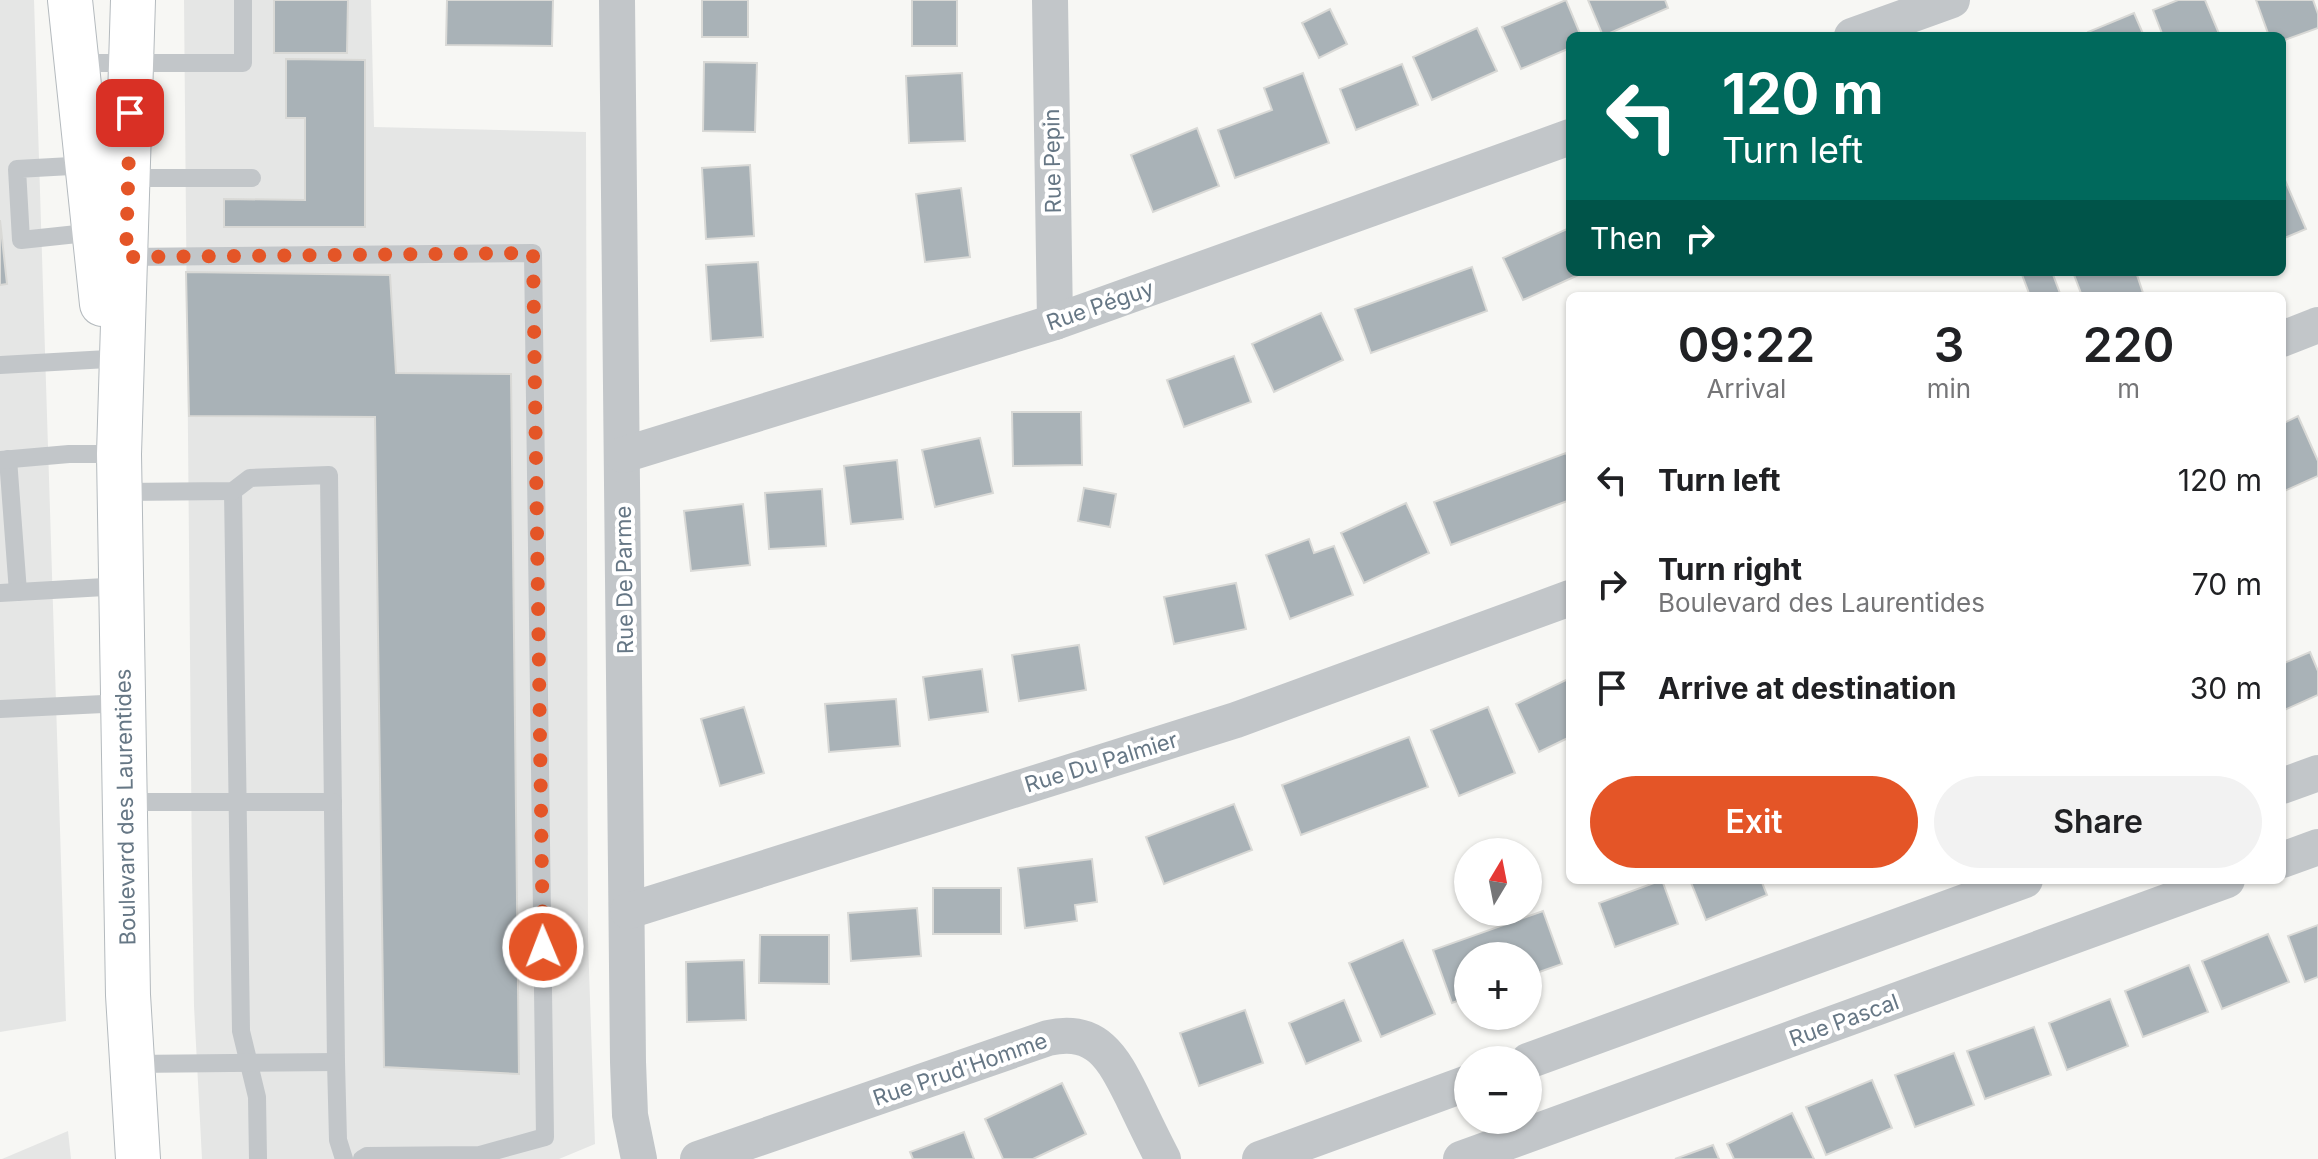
<!DOCTYPE html>
<html lang="en">
<head>
<meta charset="utf-8">
<style>
	body { margin:0; font-family:Inter,sans-serif; background:#f2f2f2; color:#202124; height:100vh; display:flex; flex-direction:column; font-size:30px; white-space:nowrap }
	* { box-sizing:border-box; margin:0 }
	p { font-size:26px; color:#757577 }
	.icon { flex:none; width:44px; height:44px; fill:none; stroke:currentColor; stroke-width:2; stroke-linecap:round; stroke-linejoin:round }
	.map { position:relative; flex:1; overflow:hidden }
	.sheet { position:absolute; left:1566px; top:292px; width:720px; height:592px; display:flex; flex-direction:column; background:#fff; border-radius:12px; box-shadow:0 2px 6px #0004 }
	.sheet>* { flex:none }
	.guide { position:absolute; left:1566px; top:32px; width:720px; height:244px; border-radius:12px; box-shadow:0 2px 6px #0004; background:#00695c; color:#fff; overflow:hidden }
	.needle { width:52px; rotate:10deg }
	.tools { position:absolute; left:1454px; top:838px; display:grid; gap:16px }
	.tools a { display:grid; place-items:center; width:88px; height:88px; border-radius:50%; background:#fff; box-shadow:0 2px 6px #0004; font-size:40px }
	.pin { position:absolute; display:grid; place-items:center; width:68px; height:68px; color:#fff; margin:-34px; border-radius:16px; box-shadow:0 4px 12px #0006 }
	.me { position:absolute; width:88px; margin:-44px; rotate:359deg; stroke-linejoin:round; filter:drop-shadow(0 0 6px #0008) }
	.turn { display:flex; align-items:center; gap:28px; height:168px; padding:0 24px; font-size:36px }
	.turn .icon { width:104px; height:104px; stroke-width:2.5 }
	.turn b { display:block; font-size:56px; line-height:68px }
	.then { display:flex; align-items:center; height:76px; padding:0 24px; background:#0003; gap:16px; font-size:30px }
	.eta { display:flex; justify-content:space-evenly; align-items:center; height:136px; text-align:center }
	.eta b { font-size:48px; font-weight:600; line-height:56px }
	.action { display:flex; gap:16px; margin-top:auto; padding:16px 24px }
	.action a { flex:1; height:92px; border-radius:48px; background:#e45527; color:#fff; font-size:32px; font-weight:600; line-height:92px; text-align:center }
	.action a+a { background:#f2f2f2; color:#202124 }
	ul { padding:0; list-style:none }
	li { display:flex; align-items:center; gap:24px; height:104px; padding:0 24px }
	li div { flex:1 }
	li b { display:block; font-size:30px }
	li em { font-style:normal }
	.map>svg:first-child { display:block }
</style>
</head>
<body>
<div class="map">
<svg width="2318" height="1159" viewBox="0 0 2318 1159">
	<rect width="100%" height="100%" fill="#f7f7f4"/>
	<g fill="#e5e6e5">
		<polygon points="0,0 34,0 66,1021 0,1032"/>
		<polygon points="184,0 371,0 374,127 586,132 588,941 595,1144 559,1159 202,1159 194,1006 192,874"/>
		<polygon points="68,1131 71,1159 2,1159"/>
	</g>
	<g fill="#a9b2b7" stroke="#d9d9d6" stroke-width="2">
		<polygon points="274,0 348,0 347,53 274,53"/>
		<polygon points="447,0 553,0 552,46 446,45"/>
		<rect x="702" y="0" width="46" height="37"/>
		<rect x="912" y="0" width="45" height="46"/>
		<polygon points="1566,0 1581,36 1570,36 1570,48 1521,69 1502,27"/>
		<polygon points="1588,0 1665,0 1668,8 1603,36"/>
		<polygon points="2178,0 2205,0 2220,36 2163,36 2153,10"/>
		<polygon points="2256,0 2313,0 2318,14 2318,28 2282,41 2282,36 2269,36"/>
		<polygon points="1330,9 1347,44 1319,58 1302,23"/>
		<polygon points="2134,13 2144,36 2089,36 2088,32"/>
		<polygon points="1477,28 1497,71 1432,100 1413,57"/>
		<polygon points="286,59 365,60 365,227 224,227 224,199 305,200 305,118 286,118"/>
		<polygon points="704,62 757,63 755,132 703,131"/>
		<polygon points="1402,64 1418,105 1356,130 1340,89"/>
		<polygon points="962,73 965,141 909,143 906,76"/>
		<polygon points="1303,73 1329,143 1235,178 1218,130 1272,110 1264,88"/>
		<polygon points="1197,128 1219,186 1153,212 1131,155"/>
		<polygon points="750,165 754,236 706,239 702,168"/>
		<polygon points="2284,178 2306,229 2282,239 2282,179"/>
		<polygon points="961,188 970,257 925,262 916,194"/>
		<polygon points="0,220 7,284 0,285"/>
		<polygon points="1567,229 1570,234 1570,272 1585,272 1523,300 1503,258"/>
		<polygon points="758,262 763,337 711,341 706,265"/>
		<polygon points="1472,267 1487,311 1371,353 1355,309"/>
		<polygon points="186,272 390,275 396,373 511,374 519,1074 384,1067 375,417 189,416"/>
		<polygon points="2021,272 2052,272 2061,296 2030,296"/>
		<polygon points="2073,272 2136,272 2144,296 2082,296"/>
		<polygon points="1321,313 1343,360 1274,392 1252,344"/>
		<polygon points="1234,356 1251,402 1184,427 1167,380"/>
		<polygon points="1012,412 1081,412 1082,465 1013,466"/>
		<polygon points="2298,416 2318,461 2318,476 2282,492 2282,424"/>
		<polygon points="980,438 993,493 935,507 922,450"/>
		<polygon points="1566,453 1570,463 1570,500 1451,545 1434,502"/>
		<polygon points="897,460 903,519 851,524 844,466"/>
		<polygon points="1084,488 1116,494 1110,527 1078,521"/>
		<polygon points="822,489 826,546 769,549 765,493"/>
		<polygon points="1406,503 1429,553 1364,583 1341,533"/>
		<polygon points="743,504 750,565 691,571 684,511"/>
		<polygon points="1309,539 1314,553 1334,546 1353,595 1290,619 1266,555"/>
		<polygon points="1236,583 1246,629 1174,644 1164,597"/>
		<polygon points="1079,645 1086,690 1019,701 1012,655"/>
		<polygon points="2310,652 2318,671 2318,695 2282,711 2282,664"/>
		<polygon points="982,669 988,712 929,720 923,677"/>
		<polygon points="1570,678 1570,737 1539,752 1516,704"/>
		<polygon points="896,699 900,746 829,752 825,704"/>
		<polygon points="744,707 764,773 720,786 701,719"/>
		<polygon points="1488,707 1515,773 1459,796 1431,730"/>
		<polygon points="1409,737 1428,787 1301,835 1282,785"/>
		<polygon points="1234,804 1252,850 1164,884 1146,837"/>
		<polygon points="1092,859 1097,902 1075,905 1077,921 1025,928 1018,868"/>
		<polygon points="1662,880 1678,924 1615,947 1599,903"/>
		<polygon points="1690,880 1761,880 1767,895 1706,920"/>
		<rect x="933" y="888" width="68" height="46"/>
		<polygon points="917,908 921,956 851,961 848,913"/>
		<polygon points="1543,911 1562,964 1528,976 1528,956 1468,956 1468,997 1452,1003 1433,950"/>
		<polygon points="2318,925 2318,977 2305,982 2288,936"/>
		<polygon points="2268,934 2289,982 2222,1009 2202,961"/>
		<polygon points="760,935 829,935 829,984 759,983"/>
		<polygon points="1403,940 1435,1014 1381,1037 1349,963"/>
		<polygon points="744,960 746,1020 687,1022 686,962"/>
		<polygon points="2189,965 2208,1012 2143,1037 2125,991"/>
		<polygon points="2110,999 2128,1046 2067,1070 2049,1023"/>
		<polygon points="1344,1000 1361,1041 1306,1064 1289,1023"/>
		<polygon points="1245,1010 1263,1063 1199,1086 1180,1033"/>
		<polygon points="2034,1027 2051,1075 1985,1099 1967,1051"/>
		<polygon points="1954,1053 1974,1105 1915,1127 1895,1075"/>
		<polygon points="1872,1080 1892,1128 1826,1155 1806,1107"/>
		<polygon points="1062,1083 1086,1134 1033,1159 1003,1159 985,1119"/>
		<polygon points="1792,1113 1814,1159 1734,1159 1727,1144"/>
		<polygon points="964,1132 974,1159 913,1159 910,1152"/>
		<polygon points="1713,1145 1719,1159 1675,1159"/>
	</g>
	<g fill="none" stroke-linecap="round" stroke-linejoin="round">
		<defs>
			<g id="secondary">
				<polyline points="70,0 102,304"/>
				<polyline points="133,0 119,454 128,995 138,1159"/>
			</g>
		</defs>
		<use href="#secondary" stroke="#b4babe" stroke-width="46"/>
		<g stroke="#c2c6c9" stroke-width="18">
			<polyline points="75,63 243,63 243,0"/>
			<polyline points="89,165 17,169 21,240 96,232"/>
			<polyline points="127,178 252,178"/>
			<polyline points="123,257 533,253 545,1137 480,1155 367,1156 362,1159"/>
			<polyline points="0,365 108,359"/>
			<polyline points="8,459 18,592"/>
			<polyline points="0,460 69,454 119,454"/>
			<polyline points="233,491 241,1031 257,1097 258,1159"/>
			<polyline points="120,492 233,491 250,478 329,475 336,1062 338,1140 344,1159"/>
			<polyline points="0,593 122,586"/>
			<polyline points="0,709 124,703"/>
			<polyline points="125,802 333,802"/>
			<polyline points="131,1064 336,1062"/>
		</g>
		<g stroke="#c2c6c9" stroke-width="36">
			<polyline points="617,0 628,1062 630,1115 639,1159"/>
			<polyline points="1050,0 1055,322"/>
			<polyline points="1852,36 1952,0"/>
			<polyline points="2282,339 2318,325"/>
			<polyline points="623,455 1055,322 1570,137"/>
			<polyline points="2282,786 2318,773"/>
			<polyline points="2282,860 2318,847"/>
			<polyline points="628,911 1236,720 1570,598"/>
			<polyline points="1528,1061 2025,880"/>
			<path d="M698,1159L1048,1038C1097,1027 1113,1058 1132,1096C1142,1117 1152,1138 1163,1159"/>
			<polyline points="1260,1159 1468,1083"/>
			<polyline points="1461,1159 2227,880"/>
		</g>
		<use href="#secondary" stroke="#fff" stroke-width="44"/>
	</g>
	<g fill="none" stroke-linecap="round" stroke-linejoin="round">
		<polyline stroke="#e45527" stroke-width="14" stroke-dasharray="0 25.2" points="130,113 126,257 533,253 543,947"/>
	</g>
	<g text-anchor="middle" dominant-baseline="central" stroke-width="8" stroke-linejoin="round" paint-order="stroke">
		<g font-size="22" fill="#667785" stroke="#fff">
			<text transform="translate(1052 161) rotate(-91)">Rue Pepin</text>
			<text transform="translate(1100 305) rotate(-19)">Rue Péguy</text>
			<text transform="translate(624 580) rotate(-91)">Rue De Parme</text>
			<text transform="translate(1101 762) rotate(-17)">Rue Du Palmier</text>
			<text transform="translate(125 807) rotate(-91)">Boulevard des Laurentides</text>
			<text transform="translate(1844 1020) rotate(-20)">Rue Pascal</text>
			<text transform="translate(960 1069) rotate(-19)">Rue Prud'Homme</text>
		</g>
	</g>
</svg>
<div class="tools">
<a><svg class="needle" viewBox="-14 -14 28 28"><path d="M0-13l5 13h-10z" fill="#e53935"/><path d="M0 13l5-13h-10z" fill="#757577"/></svg></a>
<a>+</a>
<a>−</a>
</div>
<div class="pin" style="left:130px;top:113px;background:#d93025"><svg class="icon" aria-label="arrive" viewBox="0 0 24 24"><path d="M6 21V4h12l-3 4 3 4H6"/></svg></div>
<svg class="me" style="left:543px;top:947px" viewBox="-20 -20 40 40"><circle r="17" fill="#e45527" stroke="#fff" stroke-width="3"/><path d="M0-11L8 9 0 5-8 9z" fill="#fff"/></svg>
<div class="guide">
<div class="turn"><svg class="icon" aria-label="left" viewBox="0 0 24 24"><path d="M17 20v-9H6M10 6l-5 5 5 5"/></svg><div><b>120 m</b>Turn left</div></div>
<div class="then">Then<svg class="icon" aria-label="right" viewBox="0 0 24 24"><path d="M7 20v-9h11M14 6l5 5-5 5"/></svg></div>
</div>
<section class="sheet">
<div class="eta">
<div><b>09:22</b><p>Arrival</p></div>
<div><b>3</b><p>min</p></div>
<div><b>220</b><p>m</p></div>
</div>
<ul>
<li><svg class="icon" aria-label="left" viewBox="0 0 24 24"><path d="M17 20v-9H6M10 6l-5 5 5 5"/></svg><div><b>Turn left</b></div><em>120 m</em></li>
<li><svg class="icon" aria-label="right" viewBox="0 0 24 24"><path d="M7 20v-9h11M14 6l5 5-5 5"/></svg><div><b>Turn right</b><p>Boulevard des Laurentides</p></div><em>70 m</em></li>
<li><svg class="icon" aria-label="arrive" viewBox="0 0 24 24"><path d="M6 21V4h12l-3 4 3 4H6"/></svg><div><b>Arrive at destination</b></div><em>30 m</em></li>
</ul>
<div class="action"><a>Exit</a><a>Share</a></div>
</section>
</div>
</body>
</html>
